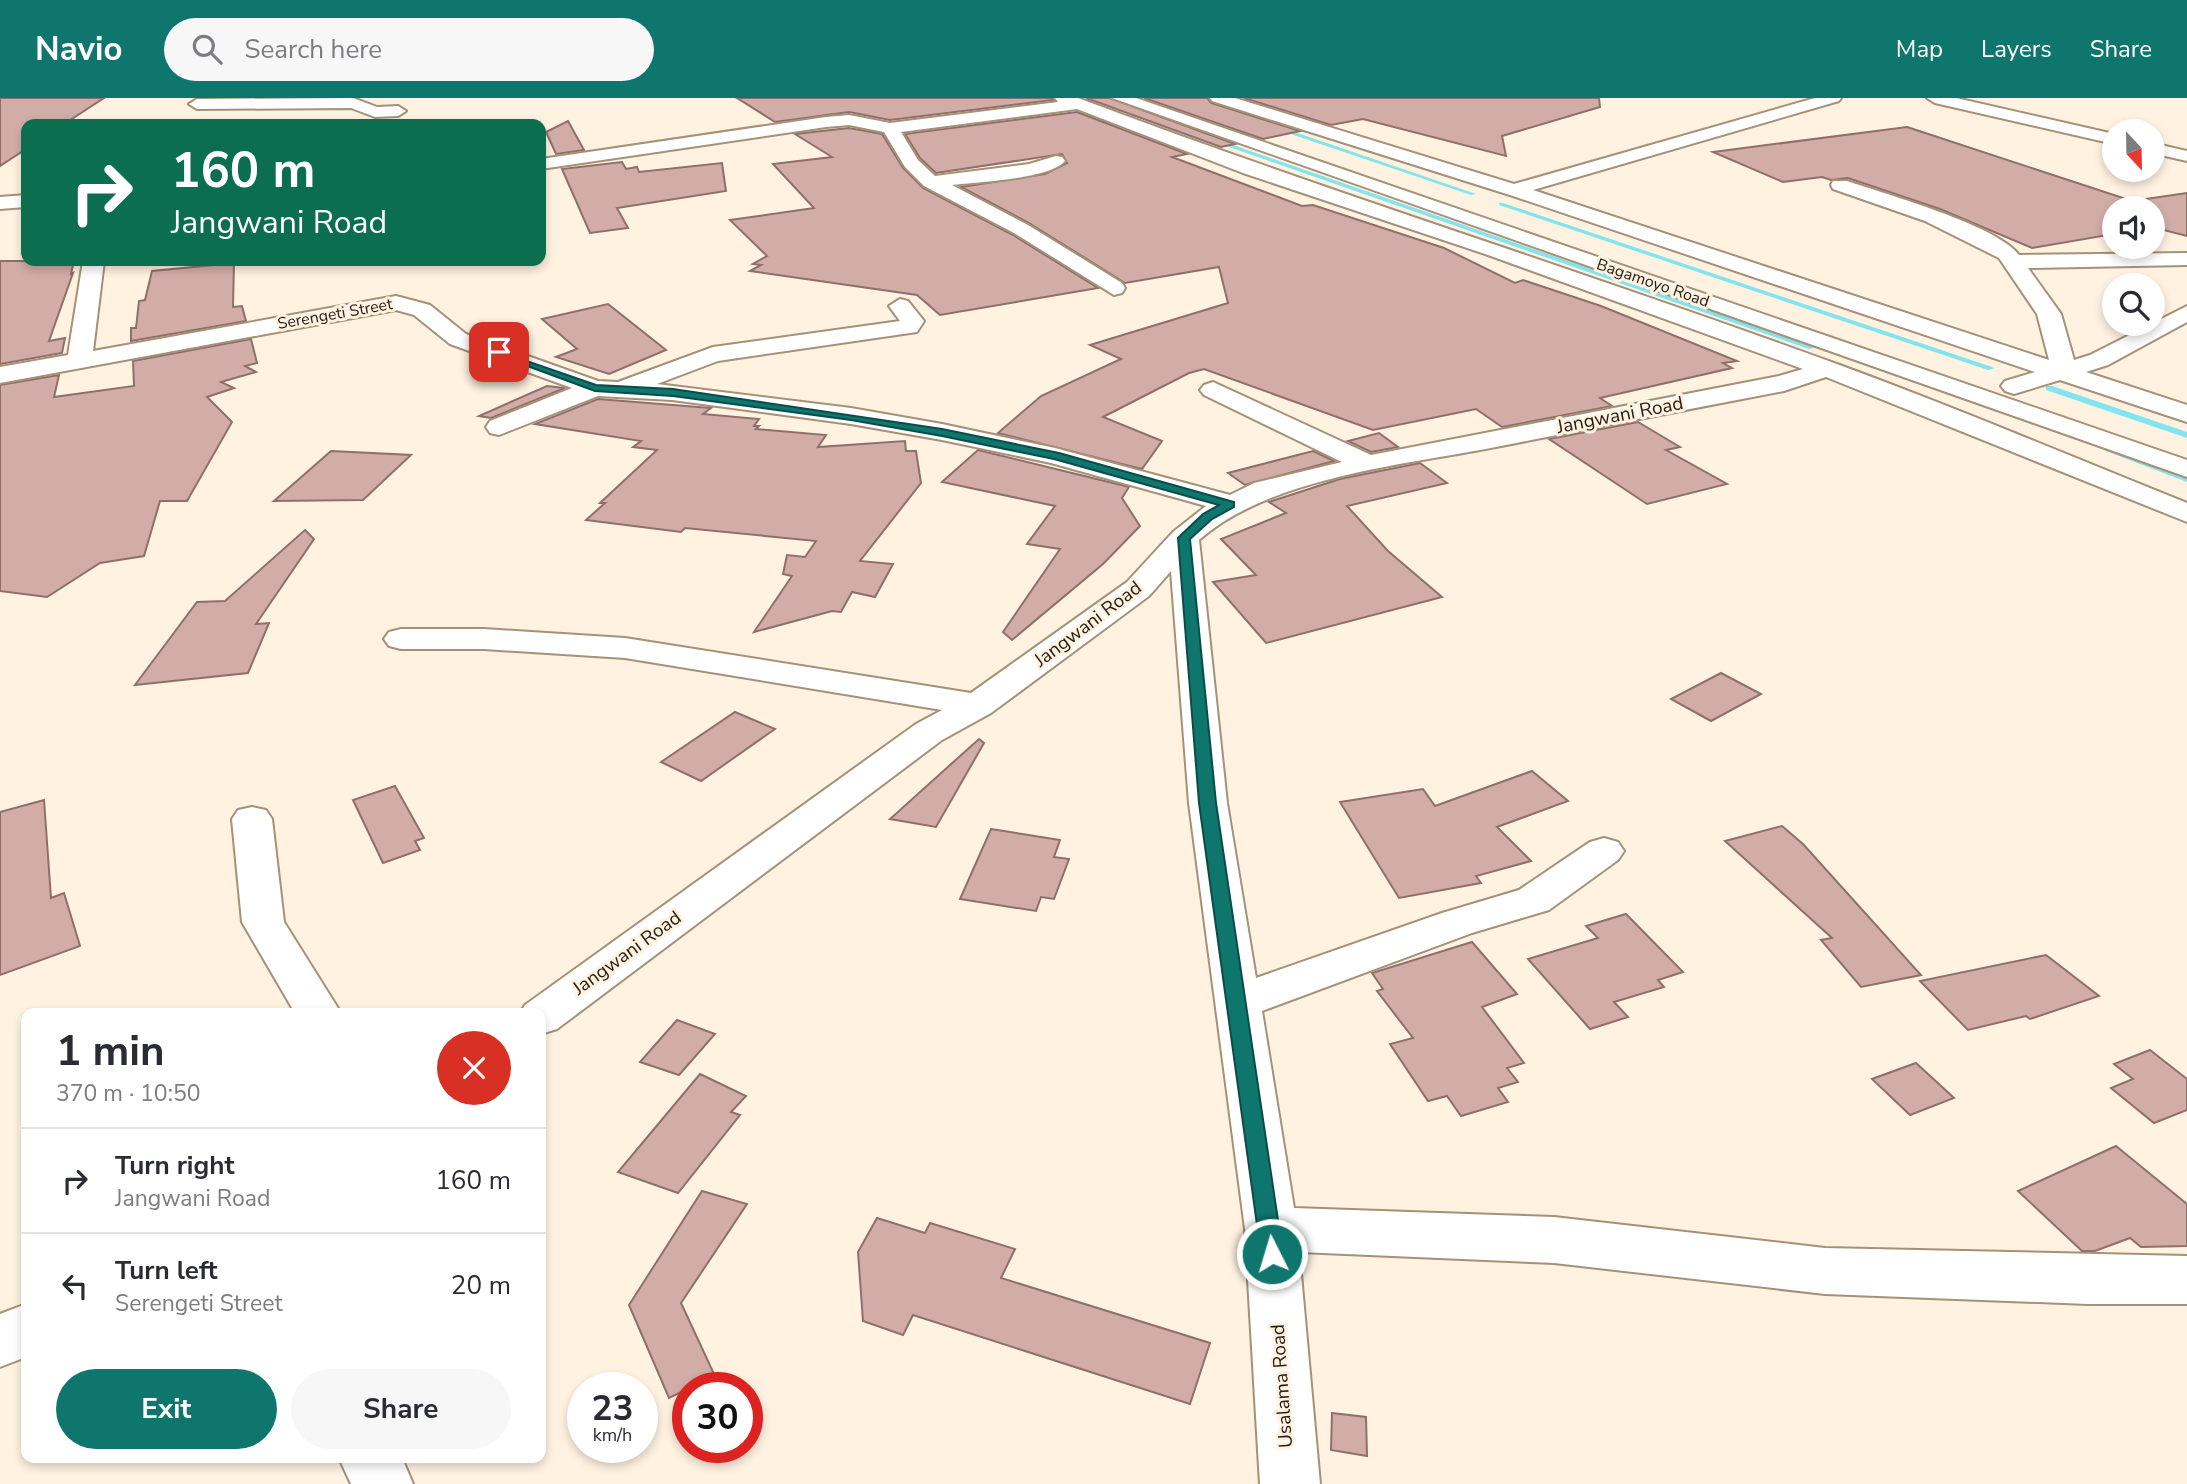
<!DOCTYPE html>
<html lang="en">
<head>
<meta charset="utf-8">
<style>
	body { margin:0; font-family:"Nunito Sans",sans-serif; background:#f7f7f7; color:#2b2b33; height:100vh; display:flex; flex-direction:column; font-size:26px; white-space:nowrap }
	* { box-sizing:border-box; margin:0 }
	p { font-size:23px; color:#7c7c81 }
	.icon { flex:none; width:38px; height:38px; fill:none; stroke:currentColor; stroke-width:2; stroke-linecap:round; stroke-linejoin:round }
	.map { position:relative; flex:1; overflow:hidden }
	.sheet { position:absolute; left:21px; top:910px; width:525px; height:455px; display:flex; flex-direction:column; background:#fff; border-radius:14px; box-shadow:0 4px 10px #0003 }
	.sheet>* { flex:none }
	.hud { position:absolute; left:21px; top:21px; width:525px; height:147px; border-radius:14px; box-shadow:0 4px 10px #0003; background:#0b6e4f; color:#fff; overflow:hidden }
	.needle { width:46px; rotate:158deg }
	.controls { position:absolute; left:2102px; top:21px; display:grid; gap:14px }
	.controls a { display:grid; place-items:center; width:63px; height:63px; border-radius:50%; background:#fff; box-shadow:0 4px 10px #0003; font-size:35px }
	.speed { position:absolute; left:567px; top:1274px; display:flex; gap:14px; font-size:35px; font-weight:700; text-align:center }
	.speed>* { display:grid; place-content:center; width:91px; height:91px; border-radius:50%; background:#fff; box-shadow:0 4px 10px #0003; line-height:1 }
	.speed small { font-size:18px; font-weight:400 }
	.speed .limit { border:10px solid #d22; background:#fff; color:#111 }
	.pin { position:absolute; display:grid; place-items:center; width:60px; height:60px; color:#fff; margin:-30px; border-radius:14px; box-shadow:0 4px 10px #0006 }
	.me { position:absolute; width:77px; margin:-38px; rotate:355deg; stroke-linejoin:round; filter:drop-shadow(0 0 5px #0008) }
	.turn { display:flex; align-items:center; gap:24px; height:147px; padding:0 35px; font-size:32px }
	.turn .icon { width:91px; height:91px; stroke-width:2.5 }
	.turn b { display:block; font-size:49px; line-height:60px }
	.round { display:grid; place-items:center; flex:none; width:74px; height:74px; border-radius:37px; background:#f7f7f7 }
	.overview { display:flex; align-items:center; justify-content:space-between; height:119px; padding:0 35px }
	h1 { font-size:42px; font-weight:700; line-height:52px }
	.primary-button { display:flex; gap:14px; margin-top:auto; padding:14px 35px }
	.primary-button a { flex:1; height:80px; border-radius:42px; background:#0f766e; color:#fff; font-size:28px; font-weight:700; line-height:80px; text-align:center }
	.primary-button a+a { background:#f7f7f7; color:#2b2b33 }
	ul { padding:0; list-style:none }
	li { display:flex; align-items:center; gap:21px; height:105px; padding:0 35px; border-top:2px solid #e1e1e2 }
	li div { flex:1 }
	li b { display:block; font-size:26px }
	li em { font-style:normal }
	header { display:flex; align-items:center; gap:42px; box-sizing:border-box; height:98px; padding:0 35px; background:#0f766e; color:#fff }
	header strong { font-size:33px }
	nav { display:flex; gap:38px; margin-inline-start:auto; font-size:24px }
	.search { width:490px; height:63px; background:#f7f7f7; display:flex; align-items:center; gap:18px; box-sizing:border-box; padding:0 24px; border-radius:38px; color:#7c7c81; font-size:26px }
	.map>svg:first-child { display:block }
</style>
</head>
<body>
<header>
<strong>Navio</strong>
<div class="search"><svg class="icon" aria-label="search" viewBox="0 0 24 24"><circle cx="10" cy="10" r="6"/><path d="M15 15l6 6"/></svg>Search here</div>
<nav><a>Map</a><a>Layers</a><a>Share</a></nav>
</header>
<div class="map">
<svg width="2187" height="1386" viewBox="0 0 2187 1386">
	<rect width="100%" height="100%" fill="#fff2e1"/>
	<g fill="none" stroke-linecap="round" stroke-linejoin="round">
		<g fill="#82e4ee" fill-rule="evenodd">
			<polygon points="1276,29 1280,29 1476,96 1471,97 1276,31"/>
			<polygon points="1212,41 1216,41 1816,249 1809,251 1212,43"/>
			<polygon points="1499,105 1503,105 1995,270 1988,272 1499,107"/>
			<polygon points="2046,288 2052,288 2187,334 2187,340 2046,292"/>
			<polygon points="2109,348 2187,378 2187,384 2106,353 2105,351"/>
		</g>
	</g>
	<g fill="#d2ada8" stroke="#906f6a" stroke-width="2">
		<polygon points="0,0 104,0 64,26 26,26 26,51 0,68"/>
		<polygon points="737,0 1052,0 1053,2 890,22 849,14 775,24"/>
		<polygon points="1086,0 1110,0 1235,46 1221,49"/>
		<polygon points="1144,0 1207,0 1211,5 1300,33 1263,41"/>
		<polygon points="1244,0 1599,0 1600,9 1502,38 1506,58 1363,21 1331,27"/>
		<polygon points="1077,14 1187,56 1172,59 1302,108 1313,107 1444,150 1515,185 1523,182 1601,208 1737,263 1723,265 1732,270 1600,300 1612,308 1502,329 1476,311 1373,332 1204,271 1189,275 1103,319 1162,343 1142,371 998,335 1041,298 1121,261 1090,247 1228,205 1219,169 1125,185 1029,125 961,89 1045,76 1067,65 1062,56 936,75 920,60 905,36"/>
		<polygon points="568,23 584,52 556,56 546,34"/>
		<polygon points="1907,29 2132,103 2187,95 2187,138 2152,129 2152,110 2114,110 2114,136 2032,150 1940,111 1848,80 1831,82 1822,79 1783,84 1713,54"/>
		<polygon points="849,30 882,36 903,70 923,90 1013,137 1098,190 940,217 917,197 750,173 761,167 753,166 767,158 730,122 814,110 773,66 832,59 795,36"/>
		<polygon points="622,64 626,71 637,69 639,74 722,65 726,93 617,110 628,130 590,135 562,71"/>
		<polygon points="0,163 74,163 71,176 73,175 49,243 65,240 62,255 0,266"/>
		<polygon points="234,165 233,209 242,208 246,223 131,243 131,230 136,230 139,203 145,202 152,173"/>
		<polygon points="608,206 666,252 609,276 556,259 577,251 542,221"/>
		<polygon points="251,241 257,265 245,268 256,274 221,284 234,290 207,299 232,324 187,403 160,403 144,458 100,465 47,499 0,493 0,287 59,277 54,299 134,288 133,263"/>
		<polygon points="547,288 565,290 491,320 479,318"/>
		<polygon points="598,301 711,310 703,316 759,321 754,328 759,328 756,331 826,337 818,349 905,343 906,353 916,353 921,385 860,463 893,466 875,499 852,494 841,514 832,513 754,534 792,478 783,476 787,457 805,459 816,443 685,430 681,434 586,422 605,405 600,405 657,352 633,349 641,343 535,326"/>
		<polygon points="1638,324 1680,349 1666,352 1727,386 1647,406 1549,341"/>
		<polygon points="1379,335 1398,349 1371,354 1348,343"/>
		<polygon points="978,352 1129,389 1122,400 1140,428 1103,466 1012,542 1003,534 1060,451 1027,446 1055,408 942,384"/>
		<polygon points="331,353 411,357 363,402 274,403"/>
		<polygon points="1313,353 1334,363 1245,387 1228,375"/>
		<polygon points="1420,365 1447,385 1347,408 1388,453 1442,499 1266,545 1213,484 1256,477 1221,441 1286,415 1269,404 1340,381"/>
		<polygon points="305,432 314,441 256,526 269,525 248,575 135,587 197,504 225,503"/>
		<polygon points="1721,575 1761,596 1711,623 1671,601"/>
		<polygon points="735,614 775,631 701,683 661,664"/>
		<polygon points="979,641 984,645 936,729 890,721"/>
		<polygon points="1532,673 1568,703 1497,729 1531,763 1476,778 1481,785 1399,800 1340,704 1423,691 1435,708"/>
		<polygon points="395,688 424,740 415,743 420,752 383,765 353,702"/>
		<polygon points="44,702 51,800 64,795 80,848 0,877 0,714"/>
		<polygon points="1782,728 1803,746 1921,877 1861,889 1821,842 1832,840 1725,743"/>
		<polygon points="991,731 1060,742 1054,759 1069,761 1054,801 1041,799 1036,813 960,801"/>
		<polygon points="1626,816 1683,874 1658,882 1664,889 1614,904 1628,919 1590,931 1528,861 1598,840 1586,828"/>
		<polygon points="1472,844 1517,896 1482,909 1524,965 1507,970 1518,984 1498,990 1508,1004 1461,1018 1447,998 1428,1003 1390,946 1413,940 1377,893 1383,891 1372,875"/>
		<polygon points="2046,857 2099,898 2030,921 2026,918 1968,932 1920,883"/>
		<polygon points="677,922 715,936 679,977 640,964"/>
		<polygon points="2150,952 2187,981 2187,1012 2154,1025 2111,990 2133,981 2114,966"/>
		<polygon points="1916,965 1954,1000 1910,1017 1872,981"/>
		<polygon points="700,976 746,998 731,1014 740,1017 678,1095 618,1074"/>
		<polygon points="2116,1048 2187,1106 2187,1148 2141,1149 2130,1140 2095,1153 2082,1153 2018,1093"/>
		<polygon points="702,1093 747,1106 681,1205 715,1278 669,1300 629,1207"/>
		<polygon points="877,1120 925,1135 930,1125 1015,1151 1001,1180 1210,1245 1190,1306 913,1217 903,1237 863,1223 858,1154"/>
		<polygon points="1332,1315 1366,1319 1367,1358 1331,1352"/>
	</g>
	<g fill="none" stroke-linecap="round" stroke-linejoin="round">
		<defs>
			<g id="minor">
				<polygon points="353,0 377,9 398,8 406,13 398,18 375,19 351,10 197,11 189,6 197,1"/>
				<path d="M1055,0H1078C1328,94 1583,173 1834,265C1953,308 2069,358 2187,405V424L1826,279L1784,293C1688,311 1592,330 1496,349C1404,367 1270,379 1199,442L1227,705L1256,880L1442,815L1519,792L1590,744L1604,740L1618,744L1624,753L1618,762L1549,812L1472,835L1262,913L1294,1110L1554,1119L1825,1150L2187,1158V1206H2088L1825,1196L1554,1165L1299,1154L1320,1386H1260L1245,1131L1189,705L1171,473L1149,498L991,615L942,642L557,931L541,936V915H520L525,907L916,626L942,612L625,560L484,551H401L389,548L384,541L389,534L401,531H484L625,540L971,595L1127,484L1173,434L1206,408L1051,365L942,342L851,326L672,302L598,298L499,337L490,335L486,329L490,323L572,290L450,246L414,217L396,212L0,285V269L68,257L83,163H104L93,253L396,198L430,207L466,236L598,283L618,284L713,249L900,223L889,208L900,201L908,203L924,223L917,234L718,263L657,286L851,310L942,326L1055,350L1230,397L1254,385L1342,364L1204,297L1200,292L1204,287L1213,284L1371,357L1779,278L1803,271L1488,157L1243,75L1077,11L901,34L918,62L935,78L1029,66L1056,58L1062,59L1065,63C1050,81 977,84 952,87L1028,127L1122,185L1125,190L1122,195L1114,197L1014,135L924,88L905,69L884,34L849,27L826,29L541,71V61L826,19L849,17L890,25L1058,4Z"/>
				<path d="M1210,0H1235L1514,86L1815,0H1841L1839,3L1533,92L2049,262L2037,216L1999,160L1925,123L1833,91L1831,87L1833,83H1847C1885,96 1997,127 2019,157L2187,155V167L2028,170L2061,216L2074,262L2090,257L2187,208V224L2108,267L2086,274L2187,307V324L2060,282L2014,296L2005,293L2001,288L2005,283L2035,274L1513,98L1212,3Z"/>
				<polygon points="1927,0 1956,0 2114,36 2114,46 1935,5"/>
				<polygon points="2152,45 2187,53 2187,63 2152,55"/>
				<polygon points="26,97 26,109 0,111 0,99"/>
				<polygon points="252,709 266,712 272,721 284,824 341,915 295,915 242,824 232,721 238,712"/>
				<polygon points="26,1206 26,1259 0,1269 0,1216"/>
				<polygon points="339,1360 402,1360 413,1386 351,1386"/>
			</g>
			<polygon id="highway" points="1112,0 1136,0 2187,362 2187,379"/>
		</defs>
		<use href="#minor" stroke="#a59177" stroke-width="4"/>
		<use href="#highway" stroke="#a59177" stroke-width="4"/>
		<use href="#minor" fill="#fff" fill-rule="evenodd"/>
		<use href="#highway" fill="#fff" fill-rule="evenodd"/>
	</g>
	<polygon fill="#0f766e" stroke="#0a4d48" stroke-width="2" points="495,252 596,287 673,291 942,331 1059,355 1234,404 1234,409 1212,421 1190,441 1216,705 1283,1156 1280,1162 1272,1165 1265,1162 1261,1156 1199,705 1178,440 1203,416 1219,407 1054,361 942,338 851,322 673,298 595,293 495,256"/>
	<g text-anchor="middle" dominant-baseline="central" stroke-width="6" stroke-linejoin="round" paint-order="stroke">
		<g font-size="16" fill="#241d13" stroke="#fff2e1">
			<text transform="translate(1653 185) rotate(19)">Bagamoyo Road</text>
			<text transform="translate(335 216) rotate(-10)">Serengeti Street</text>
		</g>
		<g font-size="19" fill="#241d13" stroke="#fff2e1">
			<text transform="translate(1620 317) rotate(-11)">Jangwani Road</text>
			<text transform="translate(1088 526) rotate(-37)">Jangwani Road</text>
			<text transform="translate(627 855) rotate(-36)">Jangwani Road</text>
			<text transform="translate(1282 1288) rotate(-94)">Usalama Road</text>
		</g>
	</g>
</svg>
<div class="controls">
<a><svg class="needle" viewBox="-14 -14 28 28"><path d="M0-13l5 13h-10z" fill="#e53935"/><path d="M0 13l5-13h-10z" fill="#7c7c81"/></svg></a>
<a><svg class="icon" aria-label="sound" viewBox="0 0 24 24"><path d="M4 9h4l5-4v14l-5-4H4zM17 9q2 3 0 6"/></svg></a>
<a><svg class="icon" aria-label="search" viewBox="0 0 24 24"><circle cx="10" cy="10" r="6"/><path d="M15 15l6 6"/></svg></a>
</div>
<div class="speed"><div>23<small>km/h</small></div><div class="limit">30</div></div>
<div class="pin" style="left:499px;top:254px;background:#d93025"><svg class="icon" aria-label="arrive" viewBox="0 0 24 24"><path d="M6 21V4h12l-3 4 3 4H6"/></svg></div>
<svg class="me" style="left:1272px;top:1156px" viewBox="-20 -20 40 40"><circle r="17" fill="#0f766e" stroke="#fff" stroke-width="3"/><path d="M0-11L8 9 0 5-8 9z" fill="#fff"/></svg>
<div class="hud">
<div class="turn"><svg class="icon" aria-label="right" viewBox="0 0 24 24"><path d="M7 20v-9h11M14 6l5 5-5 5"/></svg><div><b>160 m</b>Jangwani Road</div></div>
</div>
<section class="sheet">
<div class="overview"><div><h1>1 min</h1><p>370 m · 10:50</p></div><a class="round" style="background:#d93025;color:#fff"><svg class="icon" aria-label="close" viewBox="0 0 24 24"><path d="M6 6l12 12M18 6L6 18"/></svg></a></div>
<ul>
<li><svg class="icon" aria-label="right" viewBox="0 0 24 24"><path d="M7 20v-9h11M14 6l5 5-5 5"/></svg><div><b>Turn right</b><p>Jangwani Road</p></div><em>160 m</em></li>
<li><svg class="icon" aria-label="left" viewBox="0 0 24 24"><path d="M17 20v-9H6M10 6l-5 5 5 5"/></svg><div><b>Turn left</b><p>Serengeti Street</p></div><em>20 m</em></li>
</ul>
<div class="primary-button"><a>Exit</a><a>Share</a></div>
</section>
</div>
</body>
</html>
